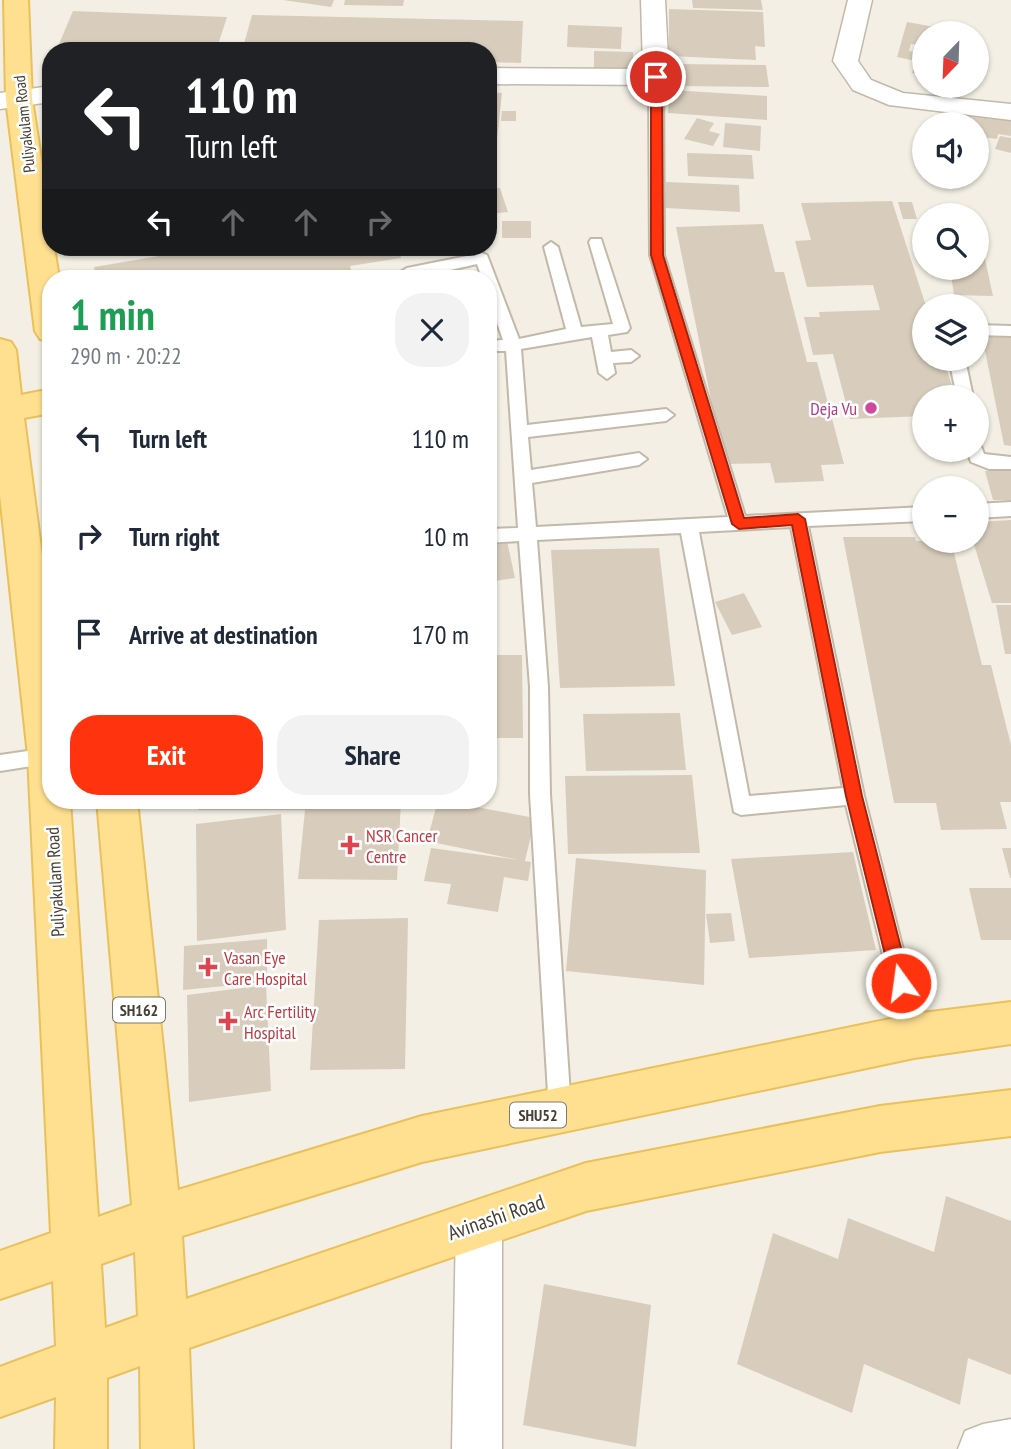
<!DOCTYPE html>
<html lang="en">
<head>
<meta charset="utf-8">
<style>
	body { margin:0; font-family:"PT Sans Narrow",sans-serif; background:#f2f2f3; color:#1f2937; height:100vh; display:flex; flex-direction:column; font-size:26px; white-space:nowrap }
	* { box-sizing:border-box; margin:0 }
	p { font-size:23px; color:#747a83 }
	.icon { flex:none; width:38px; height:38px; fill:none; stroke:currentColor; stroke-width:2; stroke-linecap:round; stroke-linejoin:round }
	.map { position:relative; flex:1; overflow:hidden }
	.sheet { position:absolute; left:42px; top:270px; width:455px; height:539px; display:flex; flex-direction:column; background:#fff; border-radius:28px; box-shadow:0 2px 5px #0004 }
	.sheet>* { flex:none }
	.hud { position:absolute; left:42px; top:42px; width:455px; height:214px; border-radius:28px; box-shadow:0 2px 5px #0004; background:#202124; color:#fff; overflow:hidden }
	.needle { width:46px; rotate:203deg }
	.tools { position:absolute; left:912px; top:21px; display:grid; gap:14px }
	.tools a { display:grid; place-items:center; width:77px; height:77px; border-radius:50%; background:#fff; box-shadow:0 2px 5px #0004; font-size:35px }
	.pin { position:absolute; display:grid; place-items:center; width:60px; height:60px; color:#fff; margin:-30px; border:4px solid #fff; border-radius:50%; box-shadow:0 2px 7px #0007 }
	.me { position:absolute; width:77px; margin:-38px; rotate:346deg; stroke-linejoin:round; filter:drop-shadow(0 0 5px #0008) }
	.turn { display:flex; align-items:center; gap:24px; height:147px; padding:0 28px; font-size:32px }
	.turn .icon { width:91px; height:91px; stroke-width:2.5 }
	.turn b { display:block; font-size:49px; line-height:60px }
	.lanes { display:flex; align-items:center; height:66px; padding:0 28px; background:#0003; justify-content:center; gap:35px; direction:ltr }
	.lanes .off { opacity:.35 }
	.round { display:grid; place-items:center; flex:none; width:74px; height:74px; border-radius:28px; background:#f2f2f3 }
	.head { display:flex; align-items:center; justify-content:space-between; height:119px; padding:0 28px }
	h1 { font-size:42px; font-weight:800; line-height:52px; color:#1e9e55 }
	.button { display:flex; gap:14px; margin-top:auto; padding:14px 28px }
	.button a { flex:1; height:80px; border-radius:28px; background:#ff340f; color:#fff; font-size:28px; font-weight:800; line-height:80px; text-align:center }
	.button a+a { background:#f2f2f3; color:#1f2937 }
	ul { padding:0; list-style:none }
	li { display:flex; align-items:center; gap:21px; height:98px; padding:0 28px }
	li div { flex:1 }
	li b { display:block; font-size:26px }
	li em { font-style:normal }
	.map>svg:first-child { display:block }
</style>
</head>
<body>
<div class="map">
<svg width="1011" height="1449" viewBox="0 0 1011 1449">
	<rect width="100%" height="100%" fill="#f3efe4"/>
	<g fill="#d8cdbc">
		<polygon points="283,0 334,0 331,7"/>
		<polygon points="345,0 404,0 403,6 344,5"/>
		<polygon points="692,0 761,0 763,10 693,8"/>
		<polygon points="669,9 763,12 765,47 755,46 756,60 669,56"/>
		<polygon points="73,11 227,17 216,51 56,51"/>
		<polygon points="252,15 523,21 521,63 488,62 488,51 307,47 306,51 242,51"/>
		<polygon points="907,22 951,30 950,33 924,33 924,46 911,44 909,51 924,53 924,75 912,73 916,61 897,57"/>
		<polygon points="568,25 622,27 621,49 567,47"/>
		<polygon points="594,51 633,52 633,70 594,69"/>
		<polygon points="676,64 766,65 769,87 678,86"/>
		<polygon points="670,90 767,96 767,120 668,113"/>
		<polygon points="488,92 502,93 496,148 488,148"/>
		<polygon points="953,109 1011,119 1011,136 998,134 997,139 976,136 976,124 950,124"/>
		<polygon points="502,111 516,111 516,121 501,121"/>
		<polygon points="697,118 714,123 709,131 720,134 713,146 684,139"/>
		<polygon points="725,123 761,126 760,151 723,147"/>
		<polygon points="1000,136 1011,138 1011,153 995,149"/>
		<polygon points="687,153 752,155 754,179 688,176"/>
		<polygon points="666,182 739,185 740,212 665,208"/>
		<polygon points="500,188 508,212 488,214 488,189"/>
		<polygon points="892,201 926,306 924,306 924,359 943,359 956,397 924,397 924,416 850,419 833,354 813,355 804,317 820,317 819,312 880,310 873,285 807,287 795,241 811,240 801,203"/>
		<polygon points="898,202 912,202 917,219 903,219"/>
		<rect x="502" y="221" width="29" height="17"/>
		<polygon points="763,224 775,272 784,272 807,362 817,362 844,464 821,465 824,481 775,483 770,463 724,464 676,227"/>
		<polygon points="170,247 398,247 401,258 350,266 353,278 96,278 94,267 159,256"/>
		<polygon points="976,250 983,250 993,296 954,295 950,268 976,268"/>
		<polygon points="982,336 1011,338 1011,446 1004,445"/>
		<polygon points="985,471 1011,471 1011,500 993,500"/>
		<polygon points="1011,520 1011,603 992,603 973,541 976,541 976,522"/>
		<polygon points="843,537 915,537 916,541 951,541 982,665 991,665 1011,745 1011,802 1000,802 1007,829 941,830 936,803 894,803"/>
		<polygon points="507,541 515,578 488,582 488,544"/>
		<polygon points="659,548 675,686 560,688 551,550"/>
		<polygon points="744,593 762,627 732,635 715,602"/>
		<polygon points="996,605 1011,605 1011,654 1005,654"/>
		<polygon points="488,655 522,655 523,738 488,738"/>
		<polygon points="680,713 686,770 586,771 583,714"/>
		<polygon points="692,775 700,853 568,854 565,776"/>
		<polygon points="200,800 401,800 397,880 298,879 305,810 198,810"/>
		<polygon points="438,800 535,818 525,861 531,862 528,881 504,877 498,912 447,904 451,884 424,881 431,848 519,860 427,841"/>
		<polygon points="281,814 286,930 197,941 196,824"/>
		<polygon points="1002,848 1011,848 1011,878 1010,878"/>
		<polygon points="853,852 876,950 749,958 731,859"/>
		<polygon points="576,858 706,870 704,985 566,971"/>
		<polygon points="969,888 1011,888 1011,940 981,940"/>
		<polygon points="731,913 735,941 710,943 706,914"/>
		<polygon points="408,918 405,1069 310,1070 319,920"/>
		<polygon points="267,939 267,982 183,990 184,946"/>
		<polygon points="266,985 271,1091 189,1102 187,995"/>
		<polygon points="946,1196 1011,1221 1011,1375 968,1358 960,1405 864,1364 852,1413 737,1364 773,1233 838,1259 848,1218 934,1252"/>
		<polygon points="544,1284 651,1305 636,1447 523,1425"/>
	</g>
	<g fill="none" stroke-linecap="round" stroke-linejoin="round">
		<defs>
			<g id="service">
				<path d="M656,73L663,77L664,255L745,516L924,507V521L808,526L864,796L925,1036L922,1044L914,1047L906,1044L903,1036L846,805L741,815L734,812L681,533L537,540L548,687L550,794L571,1110L568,1118L560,1121L552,1118L549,1110L530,794V687L519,541L488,543V529L518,528L506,351H488V341L503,340L488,297V278H482L477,264L415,278H401L399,273L407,268L482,253L487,255L519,339L566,329L544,247L551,242L558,247L581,327L613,324L589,242L591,239H601L630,328L627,332L608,335L611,352L631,350L639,356L631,362L613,363L615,373L607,379L599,373L592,337L521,349L527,425L666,409L674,415L666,421L528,437L531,470L639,453L647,459L639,465L532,483L536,527L728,517L650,255L649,77ZM791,527L843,788L749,796L699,532Z"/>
				<polygon points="976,325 1011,326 1011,336 976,335"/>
				<polygon points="949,359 965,359 973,397 957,397"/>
				<polygon points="976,444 981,446 984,454 1011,457 1011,469 989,469 971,462 967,450 976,450"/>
				<polygon points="1011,502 1011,516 976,518 976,504"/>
				<polygon points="48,748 51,749 51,763 0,771 0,755"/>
			</g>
			<g id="minor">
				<polygon points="641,0 665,0 669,77 665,82 656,85 488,84 488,68 643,69"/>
				<polygon points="848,0 872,0 858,61 871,80 903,93 1011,104 1011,120 889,105 853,90 833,61"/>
				<polygon points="51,86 51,102 0,109 0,93"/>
				<polygon points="479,1200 495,1207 502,1223 502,1449 452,1449 456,1223 463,1207"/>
				<polygon points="1011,1419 1011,1449 958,1449 965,1431 983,1424"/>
			</g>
			<g id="primary">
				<polygon points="4,0 28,0 32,99 51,224 51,247 54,247 59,278 51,278 51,342 40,339 35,331 6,99"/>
				<path d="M0,339L11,342L16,350L21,395L51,389V413L24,418L51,624V800H70L98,1217L132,1205L97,800H137L178,1190L422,1116L914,1014L1011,1002V1044L914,1058L422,1162L182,1236L186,1299L586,1163L880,1106L1011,1090V1136L880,1152L586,1211L189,1348L193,1449H141L140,1366L107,1378V1449H55L56,1397L0,1417V1367L56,1346L53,1281L0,1299V1251L51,1233L28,756L0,495ZM135,1252L138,1316L105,1328L101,1264Z"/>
			</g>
		</defs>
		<use href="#service" stroke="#c2b9a9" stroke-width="4"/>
		<use href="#minor" stroke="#c2b9a9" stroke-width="3"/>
		<use href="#primary" stroke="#eac05b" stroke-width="4"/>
		<use href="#service" fill="#fff" fill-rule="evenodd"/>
		<use href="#minor" fill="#fff" fill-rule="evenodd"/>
		<use href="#primary" fill="#ffe091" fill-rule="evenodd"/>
	</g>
	<polygon fill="#ff340f" stroke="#a6220a" stroke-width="2" points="656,74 662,77 663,255 744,518 798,514 805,519 862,796 910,983 907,989 901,991 894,989 892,983 846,796 792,525 739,529 732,524 651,255 651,77"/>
	<circle fill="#d1479c" stroke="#fff" stroke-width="2.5" cx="871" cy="408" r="7"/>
	<g fill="#e0444e" stroke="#fff" stroke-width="2.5">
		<path d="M346.5 834.5h7v7h7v7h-7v7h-7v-7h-7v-7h7z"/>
		<path d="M204.5 956.5h7v7h7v7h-7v7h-7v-7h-7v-7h7z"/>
		<path d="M224.5 1010.5h7v7h7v7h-7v7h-7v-7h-7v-7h7z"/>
	</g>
	<g text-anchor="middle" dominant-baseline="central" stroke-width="5" stroke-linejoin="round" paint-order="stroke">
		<g font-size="16" fill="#453f34" stroke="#fff">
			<text transform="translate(24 124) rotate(-96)">Puliyakulam Road</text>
		</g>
		<g fill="#fff" stroke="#7d7971" stroke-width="2">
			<rect x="113" y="997.5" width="52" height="25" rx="5"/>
			<rect x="510" y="1102.5" width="56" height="25" rx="5"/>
		</g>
		<g font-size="16" font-weight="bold" fill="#453f34">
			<text x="139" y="1010">SH162</text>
			<text x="538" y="1115">SHU52</text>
		</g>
		<g font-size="18" fill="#b23c85" stroke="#fff" text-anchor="end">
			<text x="857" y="408">Deja Vu</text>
		</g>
		<g font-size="18" fill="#be3a42" stroke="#fff" text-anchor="start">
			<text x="366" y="835">NSR Cancer<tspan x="366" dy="21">Centre</tspan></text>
			<text x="224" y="957">Vasan Eye<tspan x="224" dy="21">Care Hospital</tspan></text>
			<text x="244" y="1011">Arc Fertility<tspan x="244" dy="21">Hospital</tspan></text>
		</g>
		<g font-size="18" fill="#453f34" stroke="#fff">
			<text transform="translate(55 882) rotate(-93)">Puliyakulam Road</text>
		</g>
		<g font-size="21" fill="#453f34" stroke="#fff">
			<text transform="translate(496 1217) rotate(-19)">Avinashi Road</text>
		</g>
	</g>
</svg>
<div class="tools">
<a><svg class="needle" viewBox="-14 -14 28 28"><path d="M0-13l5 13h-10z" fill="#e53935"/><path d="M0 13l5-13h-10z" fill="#747a83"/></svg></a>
<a><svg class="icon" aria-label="sound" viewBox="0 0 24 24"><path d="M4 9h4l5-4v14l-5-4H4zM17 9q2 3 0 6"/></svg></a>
<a><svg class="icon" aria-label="search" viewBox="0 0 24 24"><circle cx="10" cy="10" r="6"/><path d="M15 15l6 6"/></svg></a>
<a><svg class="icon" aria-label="layers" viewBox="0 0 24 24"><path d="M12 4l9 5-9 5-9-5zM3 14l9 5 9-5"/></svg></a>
<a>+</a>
<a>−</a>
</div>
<div class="pin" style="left:656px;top:77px;background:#d93025"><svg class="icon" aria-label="arrive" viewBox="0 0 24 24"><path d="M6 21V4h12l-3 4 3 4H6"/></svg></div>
<svg class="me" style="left:901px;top:983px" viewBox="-20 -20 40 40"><circle r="17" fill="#ff340f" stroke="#fff" stroke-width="3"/><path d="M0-11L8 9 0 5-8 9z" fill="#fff"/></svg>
<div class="hud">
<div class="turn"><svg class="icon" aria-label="left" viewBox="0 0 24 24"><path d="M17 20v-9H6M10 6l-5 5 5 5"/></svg><div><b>110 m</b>Turn left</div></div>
<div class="lanes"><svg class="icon" aria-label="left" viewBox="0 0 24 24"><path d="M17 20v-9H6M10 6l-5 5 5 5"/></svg><svg class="icon off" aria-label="ahead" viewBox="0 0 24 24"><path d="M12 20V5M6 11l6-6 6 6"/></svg><svg class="icon off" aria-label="ahead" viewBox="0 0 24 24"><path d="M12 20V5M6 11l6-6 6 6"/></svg><svg class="icon off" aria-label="right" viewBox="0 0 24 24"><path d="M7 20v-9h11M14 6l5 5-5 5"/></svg></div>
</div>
<section class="sheet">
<div class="head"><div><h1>1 min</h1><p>290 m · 20:22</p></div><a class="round"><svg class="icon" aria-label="close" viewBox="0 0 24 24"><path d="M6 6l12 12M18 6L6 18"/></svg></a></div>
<ul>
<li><svg class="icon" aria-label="left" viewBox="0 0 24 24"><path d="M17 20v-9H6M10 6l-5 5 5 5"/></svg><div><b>Turn left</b></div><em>110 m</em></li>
<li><svg class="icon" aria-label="right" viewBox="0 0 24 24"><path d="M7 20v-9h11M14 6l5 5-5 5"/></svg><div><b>Turn right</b></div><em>10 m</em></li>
<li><svg class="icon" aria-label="arrive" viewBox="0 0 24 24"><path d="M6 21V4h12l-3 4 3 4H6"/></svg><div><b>Arrive at destination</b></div><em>170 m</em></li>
</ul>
<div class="button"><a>Exit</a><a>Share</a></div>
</section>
</div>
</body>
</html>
